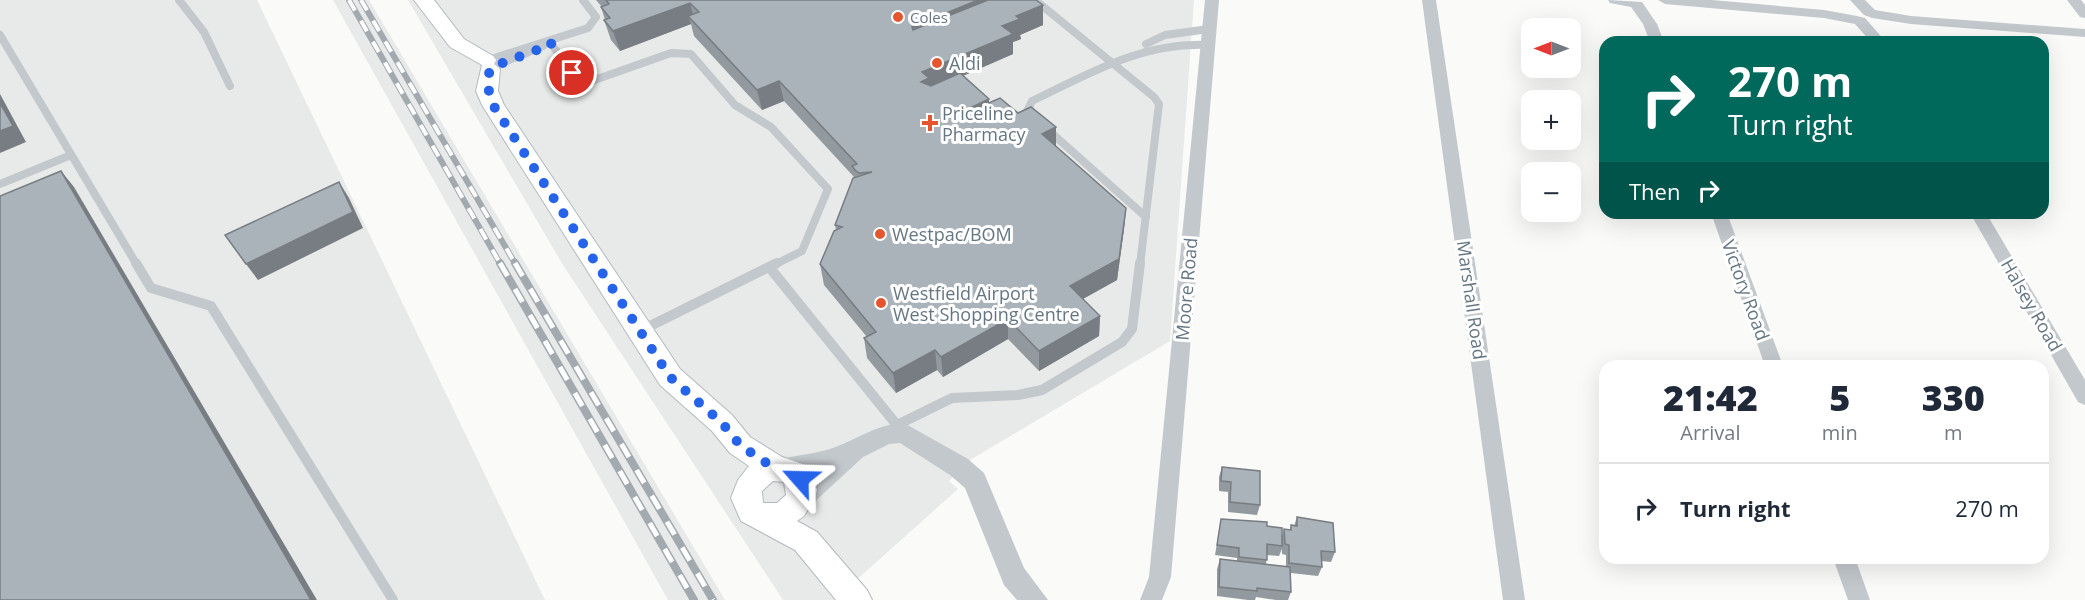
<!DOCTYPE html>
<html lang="en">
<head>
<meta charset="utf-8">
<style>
	body { margin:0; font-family:"Open Sans",sans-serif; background:#f6f6f7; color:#1f2937; height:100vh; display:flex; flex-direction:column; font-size:22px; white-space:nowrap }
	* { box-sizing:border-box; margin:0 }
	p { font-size:20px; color:#747a83 }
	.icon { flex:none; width:33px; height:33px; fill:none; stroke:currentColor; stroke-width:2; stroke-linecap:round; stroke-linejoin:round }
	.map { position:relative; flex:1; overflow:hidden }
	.drawer { position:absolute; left:1599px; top:360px; width:450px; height:204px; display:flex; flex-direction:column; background:#fff; border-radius:18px; box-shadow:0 6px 24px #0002 }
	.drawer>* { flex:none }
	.hud { position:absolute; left:1599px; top:36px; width:450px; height:183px; border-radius:18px; box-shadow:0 6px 24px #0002; background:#00695c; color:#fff; overflow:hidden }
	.needle { width:39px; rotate:270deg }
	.buttons { position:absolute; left:1521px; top:18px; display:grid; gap:12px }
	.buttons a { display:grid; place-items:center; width:60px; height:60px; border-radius:12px; background:#fff; box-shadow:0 6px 24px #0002; font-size:30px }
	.pin { position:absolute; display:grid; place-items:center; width:51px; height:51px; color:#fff; margin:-26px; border:3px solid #fff; border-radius:50%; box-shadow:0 2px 6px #0007 }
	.me { position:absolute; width:66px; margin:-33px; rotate:295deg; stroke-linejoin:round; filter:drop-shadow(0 0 4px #0008) }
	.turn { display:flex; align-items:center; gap:21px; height:126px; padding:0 30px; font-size:27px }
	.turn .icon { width:78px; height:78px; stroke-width:2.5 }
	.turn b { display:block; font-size:42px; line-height:51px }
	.then { display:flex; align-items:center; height:57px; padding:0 30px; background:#0003; gap:12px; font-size:22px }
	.eta { display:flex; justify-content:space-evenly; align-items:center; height:102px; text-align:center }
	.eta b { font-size:36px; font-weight:800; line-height:42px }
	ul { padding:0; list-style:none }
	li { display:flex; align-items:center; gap:18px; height:90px; padding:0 30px; border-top:2px solid #e0e1e3 }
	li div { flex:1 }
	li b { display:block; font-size:22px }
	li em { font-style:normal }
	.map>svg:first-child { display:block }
</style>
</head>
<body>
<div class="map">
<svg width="2085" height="600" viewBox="0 0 2085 600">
	<rect width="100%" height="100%" fill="#fafaf8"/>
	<g fill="#e8e9e9">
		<polygon points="0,0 257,0 545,600 0,600"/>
		<polygon points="333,0 369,0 725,600 668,600"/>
		<polygon points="408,0 1194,0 1170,341 970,460 949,481 958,489 834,600 783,600 563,265"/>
	</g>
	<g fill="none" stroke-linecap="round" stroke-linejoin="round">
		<defs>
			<path id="secondary" d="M414,0H434L464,39L493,56L496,60L494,64L500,69L498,91L504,105L680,369L732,415L750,437L782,457L805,465L811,472L817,490L814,499L804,516L797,521L817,532L867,590L872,600H836L795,550L741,521L731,498L738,480L749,466L730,453L712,431L660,385L482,105L476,91L482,65L450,47ZM773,481L784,482L786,495L777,503H763L762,491Z"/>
		</defs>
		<use href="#secondary" stroke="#b3babf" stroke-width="2"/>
		<g stroke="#c3c8cc" stroke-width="8">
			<polyline points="179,0 204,32 230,86"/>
			<polyline points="1035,0 1154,97 1159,104 1140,265"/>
			<polyline points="0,35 137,265"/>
			<polyline points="550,42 576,78 586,83 671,53 691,54 735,105 771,127 828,189 802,251 774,265"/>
			<polyline points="1146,44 1165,35 1209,29"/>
			<polyline points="488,60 588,28 596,17 583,0"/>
			<polyline points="492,67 543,46"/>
			<path d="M1032,116L1027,111L1032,101C1090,73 1142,42 1208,45"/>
			<polyline points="1047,129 1146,217"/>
			<polyline points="0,184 71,155"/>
		</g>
		<g stroke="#c3c8cc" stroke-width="10">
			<polyline points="136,263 151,288 211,306 393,600"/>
			<polyline points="770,268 900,429"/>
			<polyline points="642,330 777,263"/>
			<polyline points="897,425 952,398 1018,395 1042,390 1122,342 1132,329 1140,263"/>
		</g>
		<g fill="#c3c8cc" fill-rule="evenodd">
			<polygon points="1205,0 1219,0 1171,577 1162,600 1140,600 1149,577"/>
			<polygon points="1422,0 1436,0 1525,600 1503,600"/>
			<polygon points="1608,0 1642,2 1657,24 1664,42 1650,42 1643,24 1631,7 1610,3"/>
			<polygon points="1658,0 1712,0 1824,10 1857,16 1865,18 1886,42 1871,42 1855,24 1824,18 1665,4"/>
			<polygon points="1850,0 1865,0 1875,10 1911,16 2085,29 2085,37 1911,24 1872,18 1864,15"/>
			<polygon points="2067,0 2081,0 2085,5 2085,18 2080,17"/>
			<polygon points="1711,213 1727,213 1783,366 1765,366"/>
			<polygon points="1970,213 1986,213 2085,380 2085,405 2078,402"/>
			<polygon points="1833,558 1855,558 1870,600 1848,600"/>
		</g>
		<path fill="#c3c8cc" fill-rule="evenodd" d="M904,423L968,459L984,473L1024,568L1048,600H1017L1004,585L965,488L950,475L900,443L889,444L863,457L810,506L801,509L792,506L788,498L792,490L807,477L784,480L775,477L771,469L775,461C797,454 822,454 843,444C864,435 880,424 904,423Z"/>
		<use href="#secondary" fill="#fff" fill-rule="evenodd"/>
		<defs>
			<g id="rail-far1">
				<polyline points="349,0 501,265"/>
				<polyline points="361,0 516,265"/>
			</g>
			<g id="rail">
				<polyline points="500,263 694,600"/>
				<polyline points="515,263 713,600"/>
			</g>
		</defs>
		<use href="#rail-far1" stroke="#a2aab0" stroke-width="6"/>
		<use href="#rail" stroke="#a2aab0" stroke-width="8"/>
		<use href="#rail-far1" stroke="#fff" stroke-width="4" stroke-dasharray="12" stroke-linecap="butt"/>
		<use href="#rail" stroke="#fff" stroke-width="5" stroke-dasharray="15" stroke-linecap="butt"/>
	</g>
	<g fill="#929a9f" fill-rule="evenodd">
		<polygon points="596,0 1036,0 1043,25 1020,35 1021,39 1013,42 1013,54 963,76 989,103 1056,146 1126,208 1124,229 1117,280 1083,299 1100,316 1099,336 1039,371 1008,339 943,377 937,370 896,393 867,358 864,338 867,337 824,285 820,264 836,230 835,225 854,177 784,101 762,110 694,36 691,24 620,51 611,40 604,20 605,20 601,7 602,7"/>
		<polygon points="1222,467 1260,505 1257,515 1228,512 1228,492 1219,491 1219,477"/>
		<path d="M1297,517L1335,552L1331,562L1321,561L1322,567L1318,576L1291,573V592L1288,600H1276L1256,597L1255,600H1248L1217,596V569L1220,559L1237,561V558L1215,555L1221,519L1267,526L1282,536L1284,529L1290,530L1291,525L1294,526ZM1282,549V554L1286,555V567L1266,565L1267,555L1279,556Z"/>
	</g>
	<g fill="#777d82">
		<polygon points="978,0 1008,0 914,47 912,27"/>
		<polygon points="690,3 695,23 688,16 691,24 620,51 613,31"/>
		<polygon points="1043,5 1043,25 1020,35 1021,39 1013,42 1013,54 930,90 921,82 922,72 1002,26 1016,16"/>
		<polygon points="779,81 784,101 762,110 757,90"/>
		<polygon points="0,94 26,142 0,153"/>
		<polygon points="989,99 989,119 969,129 968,109"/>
		<polygon points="1056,127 1056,147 1042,134"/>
		<polygon points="61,171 74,187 317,600 311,600"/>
		<polygon points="339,182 349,198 363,228 258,280 246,264"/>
		<polygon points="1126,208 1124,229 1117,280 1070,306 1070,286"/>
		<polygon points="1100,316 1099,336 1039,371 1039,351"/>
		<polygon points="1008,319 1008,339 943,377 941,357"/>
		<polygon points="935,350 937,370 896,393 893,373"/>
	</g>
	<g fill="#aab3b9" stroke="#777d82" stroke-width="1.5">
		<polygon points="606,0 978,0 912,27 913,30 988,0 1036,0 1043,5 1016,16 1020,19 1002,26 1013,34 922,72 929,78 921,82 931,86 960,73 989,99 968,109 970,111 1000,98 1018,113 1031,107 1056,127 1042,134 1126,208 1119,259 1070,286 1100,316 1039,351 1008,319 941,357 935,350 893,373 864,338 876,332 820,264 834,231 842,227 835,225 853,178 872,172 859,173 855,170 852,166 857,164 779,81 757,90 688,16 699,12 690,3 613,31 604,20 610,18 601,7 609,4"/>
		<polygon points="0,103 13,126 0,131"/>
		<polygon points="61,171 311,600 0,600 0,196"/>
		<polygon points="339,182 353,212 246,264 225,235"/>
		<polygon points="1222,467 1260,471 1260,505 1230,502 1231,482 1221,481"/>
		<polygon points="1297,517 1333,523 1335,552 1321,551 1322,567 1289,563 1289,545 1285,544 1284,529 1291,530 1291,525 1297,526"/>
		<polygon points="1221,519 1267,522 1267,526 1282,528 1282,546 1267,544 1267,560 1239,557 1239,548 1217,545"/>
		<polygon points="1220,559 1290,567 1291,592 1257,588 1257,591 1219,587"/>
	</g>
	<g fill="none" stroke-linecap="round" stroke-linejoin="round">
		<path stroke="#2563eb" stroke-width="10" stroke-dasharray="0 18" d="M572,73L550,42L537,50L492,67C484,80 489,91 493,105L670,377L722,423L740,445L763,461L776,468L793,472L800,479"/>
	</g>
	<g fill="#e4572e" stroke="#fff" stroke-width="2">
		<circle cx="898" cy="17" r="6"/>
		<circle cx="937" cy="63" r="6"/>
		<path d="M927 114h6v6h6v6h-6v6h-6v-6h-6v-6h6z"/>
		<circle cx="880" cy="234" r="6"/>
		<circle cx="881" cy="303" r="6"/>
	</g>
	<g text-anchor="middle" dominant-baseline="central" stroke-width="6" stroke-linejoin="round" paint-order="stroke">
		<g font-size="15" fill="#657683" stroke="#fff" text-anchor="start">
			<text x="910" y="17">Coles</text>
		</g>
		<g font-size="18" fill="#657683" stroke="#fff" text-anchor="start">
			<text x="949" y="63">Aldi</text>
			<text x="942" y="113">Priceline<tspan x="942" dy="21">Pharmacy</tspan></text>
			<text x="892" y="234">Westpac/BOM</text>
			<text x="893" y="293">Westfield Airport<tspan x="893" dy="21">West Shopping Centre</tspan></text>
		</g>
		<g font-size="18" fill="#657683" stroke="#fff">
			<text transform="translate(1186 289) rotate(-85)">Moore Road</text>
			<text transform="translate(1746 290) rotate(70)">Victory Road</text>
			<text transform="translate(1472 300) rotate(82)">Marshall Road</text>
			<text transform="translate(2032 305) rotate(60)">Halsey Road</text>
		</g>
	</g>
</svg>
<div class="buttons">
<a><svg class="needle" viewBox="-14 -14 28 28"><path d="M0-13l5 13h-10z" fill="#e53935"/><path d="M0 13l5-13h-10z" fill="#747a83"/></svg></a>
<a>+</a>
<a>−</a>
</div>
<div class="pin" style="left:572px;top:73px;background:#d93025"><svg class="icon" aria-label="arrive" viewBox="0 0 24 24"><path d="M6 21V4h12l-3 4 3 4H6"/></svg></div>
<svg class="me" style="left:800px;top:479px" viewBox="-20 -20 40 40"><path d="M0-17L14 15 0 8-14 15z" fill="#2563eb" stroke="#fff" stroke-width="4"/></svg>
<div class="hud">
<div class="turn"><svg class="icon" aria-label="right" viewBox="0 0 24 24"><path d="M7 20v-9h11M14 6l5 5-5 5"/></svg><div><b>270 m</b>Turn right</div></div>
<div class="then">Then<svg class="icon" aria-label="right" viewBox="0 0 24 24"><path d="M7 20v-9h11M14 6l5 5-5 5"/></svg></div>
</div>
<section class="drawer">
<div class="eta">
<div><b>21:42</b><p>Arrival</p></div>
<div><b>5</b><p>min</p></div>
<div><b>330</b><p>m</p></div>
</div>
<ul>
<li><svg class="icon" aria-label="right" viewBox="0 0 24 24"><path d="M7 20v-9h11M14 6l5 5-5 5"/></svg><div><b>Turn right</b></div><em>270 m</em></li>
</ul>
</section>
</div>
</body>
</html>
